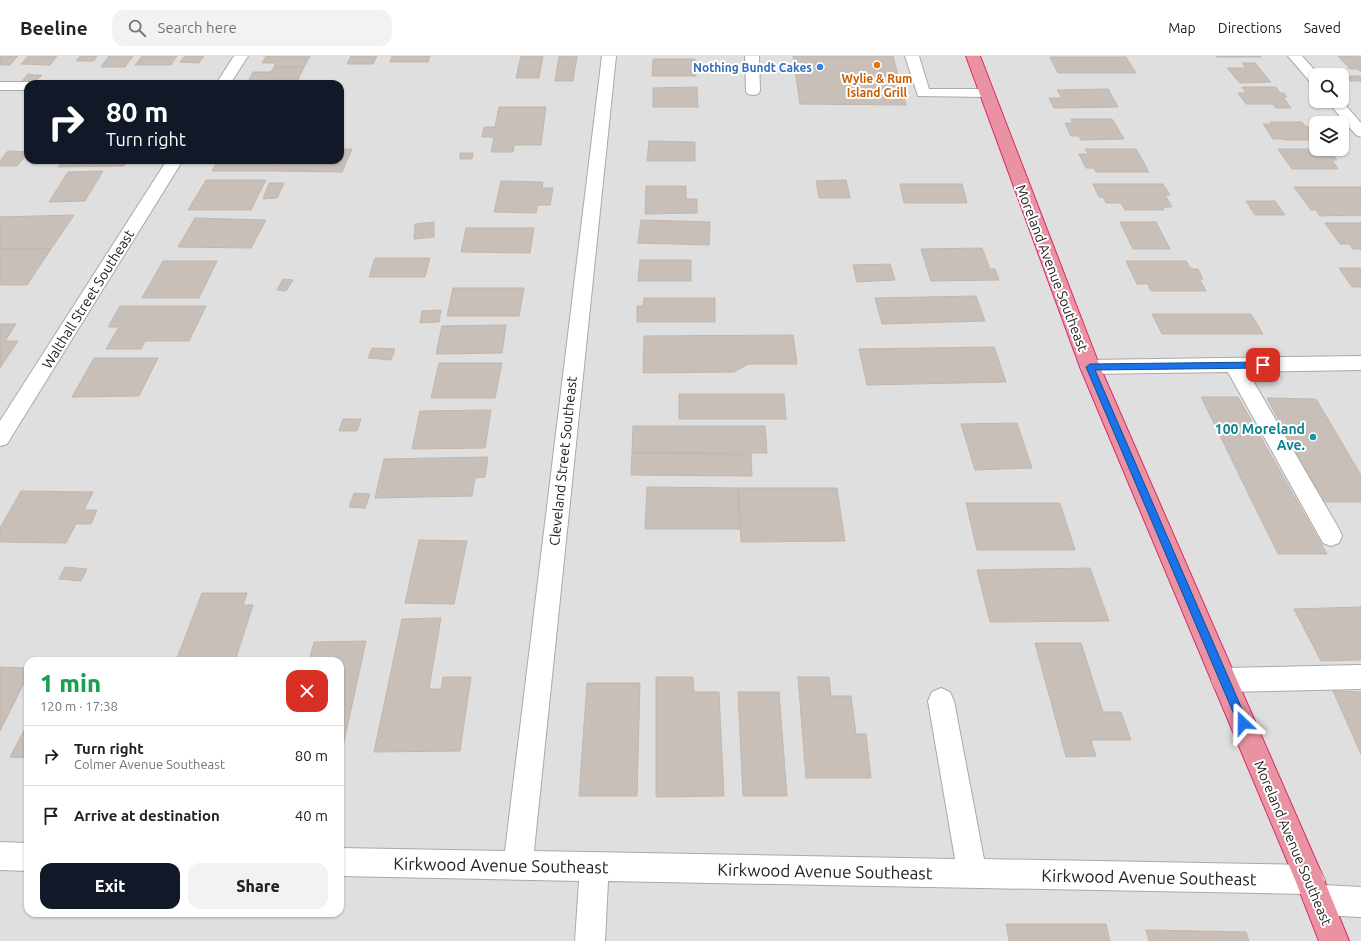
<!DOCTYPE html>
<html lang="en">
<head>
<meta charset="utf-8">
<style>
	body { margin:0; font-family:Ubuntu,sans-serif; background:#f2f2f2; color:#202124; height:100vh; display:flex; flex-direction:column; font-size:15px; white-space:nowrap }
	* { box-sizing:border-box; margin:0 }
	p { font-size:13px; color:#757577 }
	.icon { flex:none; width:22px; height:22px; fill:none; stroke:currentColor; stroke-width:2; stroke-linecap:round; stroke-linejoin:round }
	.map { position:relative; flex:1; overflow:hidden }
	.side { position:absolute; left:24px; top:601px; width:320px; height:260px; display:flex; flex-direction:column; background:#fff; border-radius:12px; box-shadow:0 1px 3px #0004 }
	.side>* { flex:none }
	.hud { position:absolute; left:24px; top:24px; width:320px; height:84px; border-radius:12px; box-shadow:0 1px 3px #0004; background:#111827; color:#fff; overflow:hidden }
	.tools { position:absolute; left:1309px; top:12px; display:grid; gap:8px }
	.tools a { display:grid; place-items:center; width:40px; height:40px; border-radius:8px; background:#fff; box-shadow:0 1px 3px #0004; font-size:20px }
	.pin { position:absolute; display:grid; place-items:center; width:34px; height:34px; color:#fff; margin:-17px; border-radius:8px; box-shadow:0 2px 6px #0006 }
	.me { position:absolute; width:44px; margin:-22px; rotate:337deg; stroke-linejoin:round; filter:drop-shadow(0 0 3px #0008) }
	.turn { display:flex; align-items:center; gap:14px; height:84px; padding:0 16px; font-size:18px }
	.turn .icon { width:52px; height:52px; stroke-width:2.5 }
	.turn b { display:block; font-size:28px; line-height:34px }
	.round { display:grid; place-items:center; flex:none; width:42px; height:42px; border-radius:12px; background:#f2f2f2 }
	.overview { display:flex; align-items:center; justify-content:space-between; height:68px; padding:0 16px }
	h1 { font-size:24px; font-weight:800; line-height:30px; color:#1e9e55 }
	.cta { display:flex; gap:8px; margin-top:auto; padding:8px 16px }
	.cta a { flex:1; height:46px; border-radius:12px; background:#111827; color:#fff; font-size:16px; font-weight:800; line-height:46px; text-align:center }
	.cta a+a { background:#f2f2f2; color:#202124 }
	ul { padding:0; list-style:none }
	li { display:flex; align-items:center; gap:12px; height:60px; padding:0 16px; border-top:1px solid #e0e0e0 }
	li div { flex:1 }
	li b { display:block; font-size:15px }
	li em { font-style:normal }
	header { display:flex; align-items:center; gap:24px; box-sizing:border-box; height:56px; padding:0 20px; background:#fff; border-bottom:1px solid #e0e0e0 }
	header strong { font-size:19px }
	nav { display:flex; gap:22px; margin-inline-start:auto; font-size:14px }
	.search { width:280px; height:36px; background:#f2f2f2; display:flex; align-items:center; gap:10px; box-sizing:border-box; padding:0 14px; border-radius:12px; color:#757577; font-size:15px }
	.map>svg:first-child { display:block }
</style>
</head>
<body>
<header>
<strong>Beeline</strong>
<div class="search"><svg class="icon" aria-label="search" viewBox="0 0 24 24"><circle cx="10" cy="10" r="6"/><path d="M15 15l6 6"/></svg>Search here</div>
<nav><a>Map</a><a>Directions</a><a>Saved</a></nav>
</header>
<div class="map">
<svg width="1361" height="885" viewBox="0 0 1361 885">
	<rect width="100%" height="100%" fill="#f2efe9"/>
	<path fill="#e0dfdf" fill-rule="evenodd" d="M0,0H1361V885H0ZM1316,19H1342V45H1316ZM28,28H340V104H28ZM1316,67H1342V93H1316ZM28,605H340V857H28Z"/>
	<g fill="#c7bfb8" stroke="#c4b6ab">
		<polygon points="0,0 18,0 10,9 0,9"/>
		<polygon points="28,0 57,0 50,9 21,8"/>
		<polygon points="80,0 97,0 94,5 76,5"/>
		<polygon points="109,0 133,0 125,11 101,11"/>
		<polygon points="142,0 177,0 171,9 135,9"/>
		<polygon points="185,0 204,0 199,7 180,6"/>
		<polygon points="266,0 310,0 304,11 274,11 276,7 262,7"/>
		<polygon points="351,0 377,0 373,8 347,8"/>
		<polygon points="392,0 430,0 428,6 390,6"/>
		<polygon points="521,0 543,0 539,22 516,22"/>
		<polygon points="559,0 577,0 573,25 555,25"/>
		<polygon points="793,0 893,0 906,49 800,48"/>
		<polygon points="1216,0 1260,0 1261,1 1217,1"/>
		<polygon points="1338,0 1361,1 1361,16 1358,13 1350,13"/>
		<polygon points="1050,1 1126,1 1136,17 1058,17"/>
		<polygon points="653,3 695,3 696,20 652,20"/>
		<polygon points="1242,7 1255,7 1271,26 1240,27 1227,12 1246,12"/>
		<polygon points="274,11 304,11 296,28 247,28 253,16 271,16"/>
		<polygon points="28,18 34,19 42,19 35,26 21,26"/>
		<polygon points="1346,20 1361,20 1361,25 1350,25"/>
		<polygon points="697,31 698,51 653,51 653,32"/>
		<polygon points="1242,31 1276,31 1280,37 1284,37 1287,41 1283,41 1291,52 1276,52 1273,48 1246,48 1238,37 1246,37"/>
		<polygon points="1108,33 1118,51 1054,52 1049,42 1062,42 1057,34"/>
		<polygon points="499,51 546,51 541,89 514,89 513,96 491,96 494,81 482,81 484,71 495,71"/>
		<polygon points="1071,63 1112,63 1124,83 1081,84 1079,80 1071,80 1065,67 1073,67"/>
		<polygon points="1270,66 1302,66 1306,71 1310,71 1316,79 1312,79 1316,84 1284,84 1283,83 1273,83 1263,68 1272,68"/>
		<polygon points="649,85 695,86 695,105 647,105"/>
		<polygon points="340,93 352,93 342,116 277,115 282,104 340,104"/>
		<polygon points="1085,93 1136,93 1149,116 1096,116 1094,112 1086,112 1079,98 1088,98"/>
		<polygon points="1278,93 1323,93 1327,98 1332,98 1337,104 1332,104 1338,113 1292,113"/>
		<polygon points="8,95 28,96 28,97 17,110 0,110 0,105"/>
		<polygon points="460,97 473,97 472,103 460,103"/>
		<polygon points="63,104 127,104 124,110 58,111"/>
		<polygon points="218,104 282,104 277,115 212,115"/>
		<polygon points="103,115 85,145 49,146 68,116"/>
		<polygon points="206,124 266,124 251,154 188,154"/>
		<polygon points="846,124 850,142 819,142 816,125"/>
		<polygon points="501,125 543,126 542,132 553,132 550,149 538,149 536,157 494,156"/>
		<polygon points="269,127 284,127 277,142 263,143"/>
		<polygon points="900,128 962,128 967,147 904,147"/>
		<polygon points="1093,128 1163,128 1170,139 1165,139 1172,151 1163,151 1164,154 1125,154 1121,147 1106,147 1103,141 1099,141"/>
		<polygon points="646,130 686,130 686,143 697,143 697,157 645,158"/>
		<polygon points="1294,131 1361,131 1361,159 1320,160 1316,154 1311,154"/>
		<polygon points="1246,145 1275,145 1285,159 1255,159"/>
		<polygon points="74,159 51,193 0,193 0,161"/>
		<polygon points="195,162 266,164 251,192 178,191"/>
		<polygon points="641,164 710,166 709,189 638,187"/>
		<polygon points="434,166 434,181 414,183 415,168"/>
		<polygon points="1120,166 1156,166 1170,193 1133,193"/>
		<polygon points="1325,167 1361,167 1361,193 1353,193 1349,188 1340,188"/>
		<polygon points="466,172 534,172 530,197 461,196"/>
		<polygon points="982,192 990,213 995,213 999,224 931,225 921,193"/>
		<polygon points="0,193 51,193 27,229 0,229"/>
		<polygon points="375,202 430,202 425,221 369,221"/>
		<polygon points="640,204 691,204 691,225 638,225"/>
		<polygon points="163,205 217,205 199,242 142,242"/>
		<polygon points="1126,205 1186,205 1191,213 1198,213 1203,223 1200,224 1206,235 1151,235 1148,228 1137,228"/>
		<polygon points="890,208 895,224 857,226 853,209"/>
		<polygon points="1339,212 1361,212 1361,231 1352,231"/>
		<polygon points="283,223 293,224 286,235 277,234"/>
		<polygon points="453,232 524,232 519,260 447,260"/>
		<polygon points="976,240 985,265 882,268 875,242"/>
		<polygon points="644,242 715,242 715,266 637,266 637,250 643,250"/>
		<polygon points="120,250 206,250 189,285 145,285 141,293 106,293 119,271 108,271"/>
		<polygon points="441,254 439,266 420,267 422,255"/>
		<polygon points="1152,258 1251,258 1263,278 1162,278"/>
		<polygon points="0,268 16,268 5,285 18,285 0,312"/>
		<polygon points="506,269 502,297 436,298 442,270"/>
		<polygon points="793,279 797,308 748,308 734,316 643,317 644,280"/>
		<polygon points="994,291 1006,326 867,329 859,293"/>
		<polygon points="372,292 395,293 391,304 368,302"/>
		<polygon points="94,302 158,302 139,340 72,341"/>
		<polygon points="439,307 502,307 495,342 431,342"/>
		<polygon points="679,338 784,338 786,363 679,363"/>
		<polygon points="1201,341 1238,341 1327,498 1278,498"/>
		<polygon points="1267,342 1316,343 1361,419 1361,446 1322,446"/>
		<polygon points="491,354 485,392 412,393 420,355"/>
		<polygon points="343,363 361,363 357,375 339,375"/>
		<polygon points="1017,367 1032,412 975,414 961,368"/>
		<polygon points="633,370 765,370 767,397 632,397"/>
		<polygon points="632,397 751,398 752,420 631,419"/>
		<polygon points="488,401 485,421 475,422 472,440 375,442 384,403"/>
		<polygon points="647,431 738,432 740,473 645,473"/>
		<polygon points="738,432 837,432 845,485 741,486"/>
		<polygon points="21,435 93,436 84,454 97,454 91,468 76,468 66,487 0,486 0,472"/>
		<polygon points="354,437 370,438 365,452 349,451"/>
		<polygon points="966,447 1060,447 1075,494 977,494"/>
		<polygon points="419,484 467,485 454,548 405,547"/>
		<polygon points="65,511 87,513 81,525 59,523"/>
		<polygon points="1090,512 1109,565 990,566 977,514"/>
		<polygon points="202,537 247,537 243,549 253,549 235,605 176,605"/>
		<polygon points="1361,551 1361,604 1321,605 1294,553"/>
		<polygon points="441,562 429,633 441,633 443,621 471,621 460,695 374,696 402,563"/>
		<polygon points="366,585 340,704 340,605 309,605 314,586"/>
		<polygon points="1035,587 1081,587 1103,656 1121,656 1131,684 1091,684 1096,700 1066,701"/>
		<polygon points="0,611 28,612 28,619 0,675"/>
		<polygon points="656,621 693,621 694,636 719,636 724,740 656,741"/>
		<polygon points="798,621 829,621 831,640 851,640 856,678 866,678 871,722 806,722"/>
		<polygon points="587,627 640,627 637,740 579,740"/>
		<polygon points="1333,635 1361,636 1361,698"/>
		<polygon points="738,636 779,636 787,740 743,740"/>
		<polygon points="28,667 28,702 10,701"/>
		<polygon points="1006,868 1106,868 1110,885 1009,885"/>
		<polygon points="1146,874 1246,876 1249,885 1149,885"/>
	</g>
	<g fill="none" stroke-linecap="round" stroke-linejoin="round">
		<defs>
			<g id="minor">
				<polygon points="234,0 248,0 230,28 216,28"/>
				<polygon points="602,0 616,0 534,795 955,803 928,645 932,636 941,632 950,636 954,645 984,803 1310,809 1320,814 1325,824 1322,829 1361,831 1361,861 1318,859 1308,854 1303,844 1306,838 608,825 605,885 575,885 579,825 340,820 340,792 505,795"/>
				<polygon points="745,0 759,0 760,35 758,38 753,39 748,38 746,35"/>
				<polygon points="905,0 919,0 929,33 987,33 992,34 994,37 992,40 987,41 918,40"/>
				<polygon points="1288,0 1302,0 1319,19 1316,19 1316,28 1311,27"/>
				<polygon points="0,26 28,26 34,28 28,28 28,34 0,34"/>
				<polygon points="1327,45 1342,45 1361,67 1361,81 1356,79"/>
				<polygon points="167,104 183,104 7,388 0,390 0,365"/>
				<polygon points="1361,300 1361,314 1248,316 1339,473 1342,480 1339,487 1331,490 1323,487 1228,316 1090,318 1083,316 1080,311 1083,306 1090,304"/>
				<polygon points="1361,609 1361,633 1224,636 1215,633 1211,624 1215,615 1224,612"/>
				<polygon points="0,786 28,787 28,815 0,814"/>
			</g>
			<polygon id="highway" points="966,0 980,0 1100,311 1320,814 1349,885 1319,885 1296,826 1080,311"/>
		</defs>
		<use href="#minor" stroke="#a9a9a9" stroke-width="2"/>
		<use href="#highway" stroke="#dc2a67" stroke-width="2"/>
		<use href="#minor" fill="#fff" fill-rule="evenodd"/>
		<use href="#highway" fill="#e892a2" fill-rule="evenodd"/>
	</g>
	<polygon fill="#1a73e8" stroke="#114b97" points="1263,306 1267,309 1263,312 1095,314 1248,667 1246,670 1243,672 1239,670 1086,311 1090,308"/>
	<circle fill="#e8710a" stroke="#fff" stroke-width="1.5" cx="877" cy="9" r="4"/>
	<circle fill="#3f7fe0" stroke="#fff" stroke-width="1.5" cx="820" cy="11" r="4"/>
	<circle fill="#0f9aa8" stroke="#fff" stroke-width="1.5" cx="1313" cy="381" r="4"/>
	<g text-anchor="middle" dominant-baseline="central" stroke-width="4" stroke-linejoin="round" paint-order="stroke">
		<g font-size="12" font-weight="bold" fill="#366cbe" stroke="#fff" text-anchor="end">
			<text x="812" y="11">Nothing Bundt Cakes</text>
		</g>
		<g font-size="12" font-weight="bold" fill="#c56008" stroke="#fff">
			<text x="877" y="22">Wylie &amp; Rum<tspan x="877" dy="14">Island Grill</tspan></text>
		</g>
		<g font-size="14" fill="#222" stroke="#fff">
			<text transform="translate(1052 212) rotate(69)">Moreland Avenue Southeast</text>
			<text transform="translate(88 243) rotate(-58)">Walthall Street Southeast</text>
			<text transform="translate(563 405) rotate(-84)">Cleveland Street Southeast</text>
			<text transform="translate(1293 787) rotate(67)">Moreland Avenue Southeast</text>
		</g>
		<g font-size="14" font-weight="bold" fill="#0d838f" stroke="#fff" text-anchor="end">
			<text x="1305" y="373">100 Moreland<tspan x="1305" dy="16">Ave.</tspan></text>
		</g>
		<g font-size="17" fill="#222" stroke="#fff">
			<text transform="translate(501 809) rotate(1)">Kirkwood Avenue Southeast</text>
			<text transform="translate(825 815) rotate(1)">Kirkwood Avenue Southeast</text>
			<text transform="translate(1149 821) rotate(1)">Kirkwood Avenue Southeast</text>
		</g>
	</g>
</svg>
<div class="tools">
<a><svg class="icon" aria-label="search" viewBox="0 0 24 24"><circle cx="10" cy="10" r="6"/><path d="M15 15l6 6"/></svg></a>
<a><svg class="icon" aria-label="layers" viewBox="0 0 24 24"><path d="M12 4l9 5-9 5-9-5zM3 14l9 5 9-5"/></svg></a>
</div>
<div class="pin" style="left:1263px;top:309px;background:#d93025"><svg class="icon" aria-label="arrive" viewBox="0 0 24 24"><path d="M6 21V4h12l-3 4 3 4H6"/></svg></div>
<svg class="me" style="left:1243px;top:667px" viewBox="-20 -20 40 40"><path d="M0-17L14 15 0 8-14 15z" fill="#1a73e8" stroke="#fff" stroke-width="4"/></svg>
<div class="hud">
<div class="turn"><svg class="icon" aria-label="right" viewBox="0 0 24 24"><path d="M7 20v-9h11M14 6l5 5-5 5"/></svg><div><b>80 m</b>Turn right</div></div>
</div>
<section class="side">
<div class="overview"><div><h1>1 min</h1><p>120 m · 17:38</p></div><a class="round" style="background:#d93025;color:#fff"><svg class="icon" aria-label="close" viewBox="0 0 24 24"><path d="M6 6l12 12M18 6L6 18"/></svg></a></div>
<ul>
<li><svg class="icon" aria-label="right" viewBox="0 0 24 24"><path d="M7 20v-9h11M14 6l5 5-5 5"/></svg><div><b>Turn right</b><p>Colmer Avenue Southeast</p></div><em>80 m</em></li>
<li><svg class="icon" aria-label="arrive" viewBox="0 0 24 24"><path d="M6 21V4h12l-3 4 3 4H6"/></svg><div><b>Arrive at destination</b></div><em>40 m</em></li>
</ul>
<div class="cta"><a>Exit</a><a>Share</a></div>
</section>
</div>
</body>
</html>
